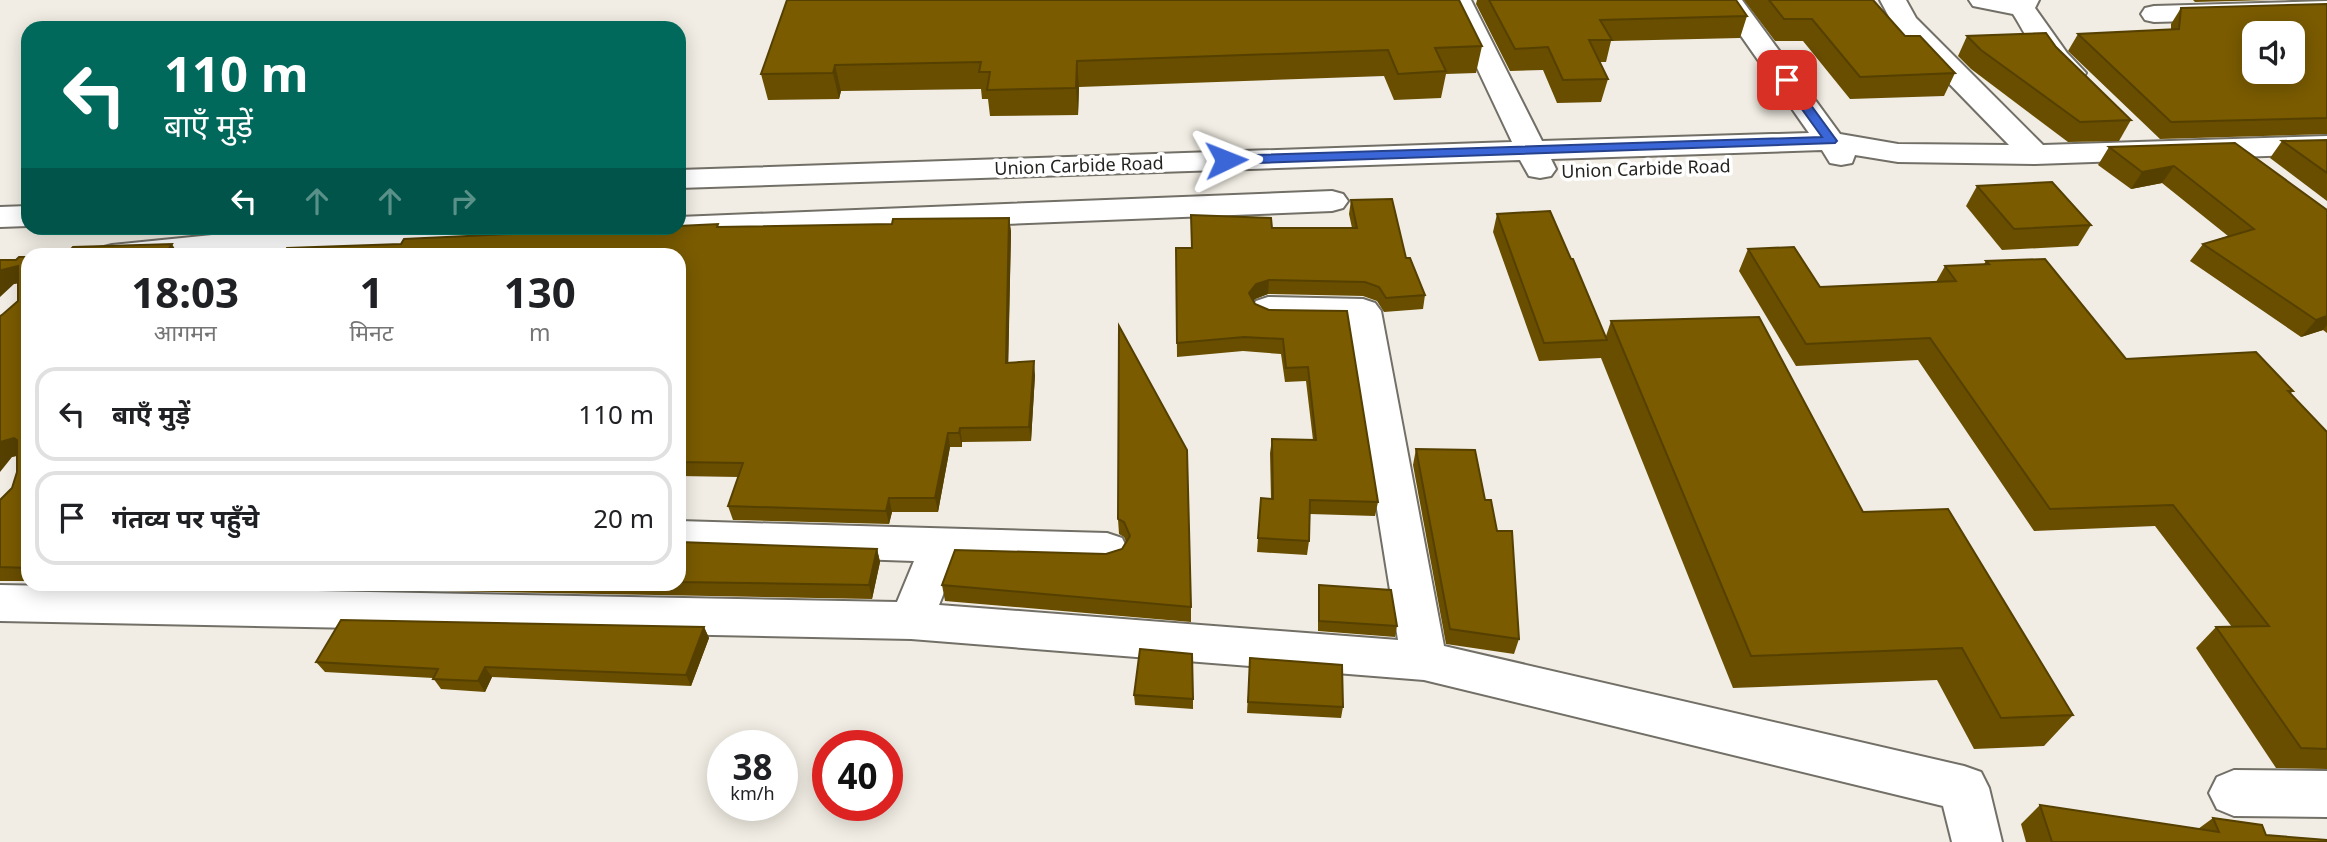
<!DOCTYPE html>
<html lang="hi">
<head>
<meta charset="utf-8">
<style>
	body { margin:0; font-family:"Noto Sans","Noto Sans Devanagari",sans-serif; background:#f2f2f2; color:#202124; height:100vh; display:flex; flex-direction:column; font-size:26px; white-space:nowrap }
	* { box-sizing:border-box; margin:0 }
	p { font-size:23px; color:#757577 }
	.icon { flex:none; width:38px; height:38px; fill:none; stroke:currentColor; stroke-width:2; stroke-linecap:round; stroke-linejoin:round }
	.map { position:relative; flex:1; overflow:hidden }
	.drawer { position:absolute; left:21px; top:248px; width:665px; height:343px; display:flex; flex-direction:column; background:#fff; border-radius:21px; box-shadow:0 4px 18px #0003 }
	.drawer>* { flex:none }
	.hud { position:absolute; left:21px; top:21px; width:665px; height:214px; border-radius:21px; box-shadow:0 4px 18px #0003; background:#00695c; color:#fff; overflow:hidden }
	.tools { position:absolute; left:2242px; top:21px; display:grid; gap:14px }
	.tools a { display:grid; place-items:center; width:63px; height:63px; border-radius:14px; background:#fff; box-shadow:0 4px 18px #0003; font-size:35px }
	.speed { position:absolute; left:707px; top:730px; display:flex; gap:14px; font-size:35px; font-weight:700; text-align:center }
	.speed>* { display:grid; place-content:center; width:91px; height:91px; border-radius:50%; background:#fff; box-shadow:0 4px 18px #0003; line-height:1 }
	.speed small { font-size:18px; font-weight:400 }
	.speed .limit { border:10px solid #d22; background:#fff; color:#111 }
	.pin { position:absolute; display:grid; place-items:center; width:60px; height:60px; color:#fff; margin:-30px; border-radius:14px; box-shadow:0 4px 10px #0006 }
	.me { position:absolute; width:77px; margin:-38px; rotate:88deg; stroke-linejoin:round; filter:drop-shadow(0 0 5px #0008) }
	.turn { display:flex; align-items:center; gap:24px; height:147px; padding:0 28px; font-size:32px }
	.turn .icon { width:91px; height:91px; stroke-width:2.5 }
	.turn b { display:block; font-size:49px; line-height:60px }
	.lanes { display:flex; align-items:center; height:66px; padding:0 28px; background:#0003; justify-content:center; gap:35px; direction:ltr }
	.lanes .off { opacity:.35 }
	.eta { display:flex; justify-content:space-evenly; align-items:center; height:119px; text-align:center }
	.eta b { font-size:42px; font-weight:700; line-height:49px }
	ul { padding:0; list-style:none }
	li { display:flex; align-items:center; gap:21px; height:94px; margin:0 14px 10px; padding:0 14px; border:4px solid #e0e0e0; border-radius:21px }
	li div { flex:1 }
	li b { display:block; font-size:26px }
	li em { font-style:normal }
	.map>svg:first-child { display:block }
</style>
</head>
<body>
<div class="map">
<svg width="2327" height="842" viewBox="0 0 2327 842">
	<rect width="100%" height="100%" fill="#f1ede4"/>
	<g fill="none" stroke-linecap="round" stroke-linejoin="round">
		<defs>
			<g id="minor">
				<polygon points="1445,0 1471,0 1542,141 1809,133 1716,0 1742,0 1840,134 1898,144 2009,145 1895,28 1880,0 1906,0 1916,18 2043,145 2327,136 2327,154 2035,164 1898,162 1855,155 1852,163 1841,165 1830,163 1822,150 1551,159 1556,169 1551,176 1540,178 1529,176 1520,160 679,188 679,170 1512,142"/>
				<path d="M1969,0H2039L2035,8L2067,53L2086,73L2082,79C2049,87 2028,37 2013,14L1973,6Z"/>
				<polygon points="2327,1 2327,17 2154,22 2145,20 2141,14 2145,8 2154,6"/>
				<polygon points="1332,191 1343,194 1348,201 1343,208 1332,211 679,237 667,234 663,228 679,228 679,217"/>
				<polygon points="28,206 28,226 0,227 0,207"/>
				<polygon points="382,228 653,228 649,235 637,238 212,256 95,256 100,248 112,245 222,234"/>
				<polygon points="1268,297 1363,299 1375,303 1381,311 1444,646 1964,766 1981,772 1989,788 2002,842 1952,842 1943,806 1424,680 911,639 0,621 0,585 897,602 914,561 679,553 679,521 1107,533 1122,538 1128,550 1122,562 1107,567 956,562 939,605 1398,640 1347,322 1268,321 1256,317 1250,309 1256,301"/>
				<polygon points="2234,770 2327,771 2327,817 2234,816 2217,809 2209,793 2217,777"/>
			</g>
		</defs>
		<use href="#minor" stroke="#726f67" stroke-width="4"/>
		<use href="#minor" fill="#fff" fill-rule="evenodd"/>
	</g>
	<g fill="#694e00">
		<polygon points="787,0 1482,46 1476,73 1446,74 1441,98 1394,100 1384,76 1079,87 1078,115 990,116 988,99 982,99 981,89 841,91 839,99 768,100 761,74"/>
		<polygon points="1477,0 1736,0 1747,16 1740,38 1611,41 1606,62 1600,62 1608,79 1601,102 1557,103 1543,70 1510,71 1476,4"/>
		<polygon points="1744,0 1873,0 1905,36 1955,73 1944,96 1850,99 1803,41 1775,41"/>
		<polygon points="2193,0 2271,0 2195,2"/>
		<polygon points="2327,4 2327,134 2160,139 2068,51 2078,34 2171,30 2171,24 2181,8"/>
		<polygon points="1967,36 2056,47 2131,120 2119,141 2068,142 1971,69 1958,56"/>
		<polygon points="2327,140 2327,201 2270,158 2282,141"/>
		<polygon points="2109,147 2327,210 2327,333 2323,330 2301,337 2190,261 2203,244 2228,236 2162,183 2131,189 2098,165"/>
		<polygon points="1977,186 2091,225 2078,246 2002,250 1966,206"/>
		<polygon points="1351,200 1406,258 1425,295 1423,309 1384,312 1377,301 1363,296 1268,294 1255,299 1253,301 1255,304 1269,310 1347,311 1378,502 1375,516 1310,514 1309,541 1307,555 1257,552 1261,498 1271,499 1270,453 1272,439 1313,440 1306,381 1285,382 1281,354 1243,351 1177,357 1176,248 1191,248 1191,215 1272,228 1352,228 1349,214"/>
		<polygon points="1497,214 1606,336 1611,321 1863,512 2073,715 2044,746 1974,749 1937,680 1733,688 1601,358 1539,361 1493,232"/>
		<polygon points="1009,218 1011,232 1008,363 1035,375 1031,441 962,442 962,447 950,447 938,512 892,512 889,524 733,520 728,506 738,477 679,476 679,256 401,244 719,227 892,224"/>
		<polygon points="1748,249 1820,287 1936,282 1945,266 1984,264 1986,261 2126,359 2293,391 2290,394 2327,432 2327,769 2276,768 2196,648 2216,627 2232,627 2155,526 2034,531 1918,360 1796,366 1739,271"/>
		<polygon points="28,257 28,581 0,581 0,500 12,488 17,472 17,456 12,457 2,315 18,301 18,283 14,284 16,260"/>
		<polygon points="1119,326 1191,607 1191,622 945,601 942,585 1106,554 1122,549 1126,542 1124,537 1119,534 1118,519"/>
		<polygon points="1416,449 1485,500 1519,639 1514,654 1446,644 1413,465"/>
		<polygon points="679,542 877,549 880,562 872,599 280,588 278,584 679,584"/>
		<polygon points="1319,585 1397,626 1395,637 1318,631 1318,595"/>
		<polygon points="704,627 709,638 691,686 492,677 485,692 441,689 433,678 325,672 316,662"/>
		<polygon points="1250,658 1343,707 1341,718 1247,713"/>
		<polygon points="1134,695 1193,699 1193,709 1135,705"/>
		<polygon points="2040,805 2198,829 2213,818 2266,835 2327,842 2026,842 2021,824"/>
	</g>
	<g fill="#554000">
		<polygon points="1077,61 1079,87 1078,115 1076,88"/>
		<polygon points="835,65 841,91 839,99 833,73"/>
		<polygon points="2174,166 2162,183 2131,189 2142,172"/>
		<polygon points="1009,218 1011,232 1008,377 1006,363"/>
		<polygon points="172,244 179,256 164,256"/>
		<polygon points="18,266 28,281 14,284 0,297 0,272 2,270"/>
		<polygon points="1269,280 1268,294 1255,299 1248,307 1249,293 1256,284"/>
		<polygon points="2327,316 2327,325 2323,330 2301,337 2316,320"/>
		<polygon points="1034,361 1035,375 1031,441 1029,427"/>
		<polygon points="960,428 962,442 962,447 959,433"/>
		<polygon points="948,433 950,447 938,512 935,498"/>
		<polygon points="14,438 27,452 12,457 0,472 0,442"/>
		<polygon points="889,498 892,512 889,524 886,511"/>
		<polygon points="877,549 880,562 872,599 869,585"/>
		<polygon points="704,627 709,638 691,686 686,675"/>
		<polygon points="485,667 492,677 485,692 478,681"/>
	</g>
	<g fill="#7a5b00" stroke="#554000" stroke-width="2" fill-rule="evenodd">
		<polygon points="787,0 1459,0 1482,46 1435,48 1446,71 1398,74 1388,50 1077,61 1076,88 987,90 990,72 979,72 981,62 835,65 833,73 761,74"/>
		<polygon points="1489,0 1736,0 1747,16 1600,20 1612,40 1589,40 1608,79 1563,80 1548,47 1515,49"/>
		<polygon points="1769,0 1873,0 1905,36 1920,36 1955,73 1860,77 1812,19 1784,19"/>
		<path d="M2327,4V118L2171,122L2078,34L2179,29L2181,8ZM2254,33H2292V72H2254Z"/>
		<polygon points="2046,33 2056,47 2131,120 2080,122 1981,50 1967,36"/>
		<polygon points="2327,140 2327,173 2282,141"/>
		<polygon points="2235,143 2327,210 2327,316 2316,320 2203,244 2254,229 2174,166 2142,172 2109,147"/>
		<polygon points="2052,182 2091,225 2014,229 1977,186"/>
		<polygon points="1392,199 1406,258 1410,258 1425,295 1386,298 1379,287 1365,282 1269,280 1256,284 1249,293 1255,304 1269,310 1347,311 1378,502 1310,500 1309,541 1258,538 1261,498 1273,499 1272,439 1316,440 1308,367 1286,368 1283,339 1244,337 1177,343 1176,248 1192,248 1191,215 1271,218 1272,228 1357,228 1351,200"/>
		<polygon points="1550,211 1571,259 1573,259 1607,340 1544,343 1497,214"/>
		<polygon points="1009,218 1006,363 1034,361 1029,427 960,428 959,433 948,433 935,498 889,498 886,511 728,506 743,463 679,462 679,256 283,256 287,248 401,244 404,239 639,228 679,228 679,226 718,224 717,227 892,224 893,219"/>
		<polygon points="172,244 164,256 65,256 73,247"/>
		<polygon points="1794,247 1820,287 1956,281 1945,266 1989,264 1986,261 2045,259 2126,359 2256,352 2293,391 2288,391 2327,432 2327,749 2301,748 2216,627 2269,626 2173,505 2050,509 1930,338 1806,344 1748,249"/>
		<polygon points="19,257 28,257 28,568 0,567 0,500 12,488 17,472 17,440 14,438 0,442 0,316 2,315 18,301 18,266 2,270 0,272 0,260 16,260"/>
		<polygon points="1759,317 1863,512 1948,509 2073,715 2001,718 1962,648 1751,656 1611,321"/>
		<polygon points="1119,326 1187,450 1191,607 942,585 955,550 1106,554 1122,549 1130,536 1124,522 1118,519"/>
		<polygon points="1416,449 1475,450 1485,500 1491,500 1497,531 1512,531 1519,639 1450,629"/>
		<polygon points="679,542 877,549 869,585 679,582"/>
		<polygon points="1319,585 1391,590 1397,626 1319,621"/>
		<polygon points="341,620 704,627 686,675 485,667 478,681 433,679 438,669 316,662"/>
		<polygon points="1140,649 1192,654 1193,699 1134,695"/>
		<polygon points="1250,658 1342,665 1343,707 1248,702"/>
		<polygon points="2040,805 2219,832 2213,818 2262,825 2266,835 2327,840 2327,842 2052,842"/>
	</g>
	<polygon fill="#3b66d7" stroke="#26428c" stroke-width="2" points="1783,78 1791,78 1837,141 1835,143 1226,164 1220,160 1226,156 1822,137 1781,80"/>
	<g text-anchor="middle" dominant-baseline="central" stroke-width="7" stroke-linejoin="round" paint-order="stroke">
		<g font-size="18" fill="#242320" stroke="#fff">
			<text transform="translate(1079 165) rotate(-2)">Union Carbide Road</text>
			<text transform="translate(1646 168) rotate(-2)">Union Carbide Road</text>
		</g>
	</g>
</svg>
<div class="tools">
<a><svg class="icon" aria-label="sound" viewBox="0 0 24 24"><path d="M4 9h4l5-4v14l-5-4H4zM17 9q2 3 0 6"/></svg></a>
</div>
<div class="speed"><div>38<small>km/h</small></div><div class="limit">40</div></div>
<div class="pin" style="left:1787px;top:80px;background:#d93025"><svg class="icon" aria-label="arrive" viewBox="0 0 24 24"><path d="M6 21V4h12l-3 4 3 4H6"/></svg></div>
<svg class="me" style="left:1226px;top:160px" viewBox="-20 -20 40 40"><path d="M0-17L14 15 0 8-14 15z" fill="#3b66d7" stroke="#fff" stroke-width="4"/></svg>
<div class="hud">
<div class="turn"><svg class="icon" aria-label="left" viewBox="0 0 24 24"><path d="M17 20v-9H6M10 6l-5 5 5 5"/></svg><div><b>110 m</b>बाएँ मुड़ें</div></div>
<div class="lanes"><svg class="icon" aria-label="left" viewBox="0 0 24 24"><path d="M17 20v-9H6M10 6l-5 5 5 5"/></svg><svg class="icon off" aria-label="ahead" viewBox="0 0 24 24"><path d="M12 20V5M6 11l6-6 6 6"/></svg><svg class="icon off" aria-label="ahead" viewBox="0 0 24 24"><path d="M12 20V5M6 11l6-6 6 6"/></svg><svg class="icon off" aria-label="right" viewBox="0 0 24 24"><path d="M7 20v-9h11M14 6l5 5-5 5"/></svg></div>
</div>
<section class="drawer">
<div class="eta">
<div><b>18:03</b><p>आगमन</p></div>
<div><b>1</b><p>मिनट</p></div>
<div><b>130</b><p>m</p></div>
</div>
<ul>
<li><svg class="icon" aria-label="left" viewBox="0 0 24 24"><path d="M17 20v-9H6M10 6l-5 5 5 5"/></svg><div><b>बाएँ मुड़ें</b></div><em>110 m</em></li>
<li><svg class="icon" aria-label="arrive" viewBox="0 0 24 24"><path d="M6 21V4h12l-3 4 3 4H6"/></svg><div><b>गंतव्य पर पहुँचे</b></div><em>20 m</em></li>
</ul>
</section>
</div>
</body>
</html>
